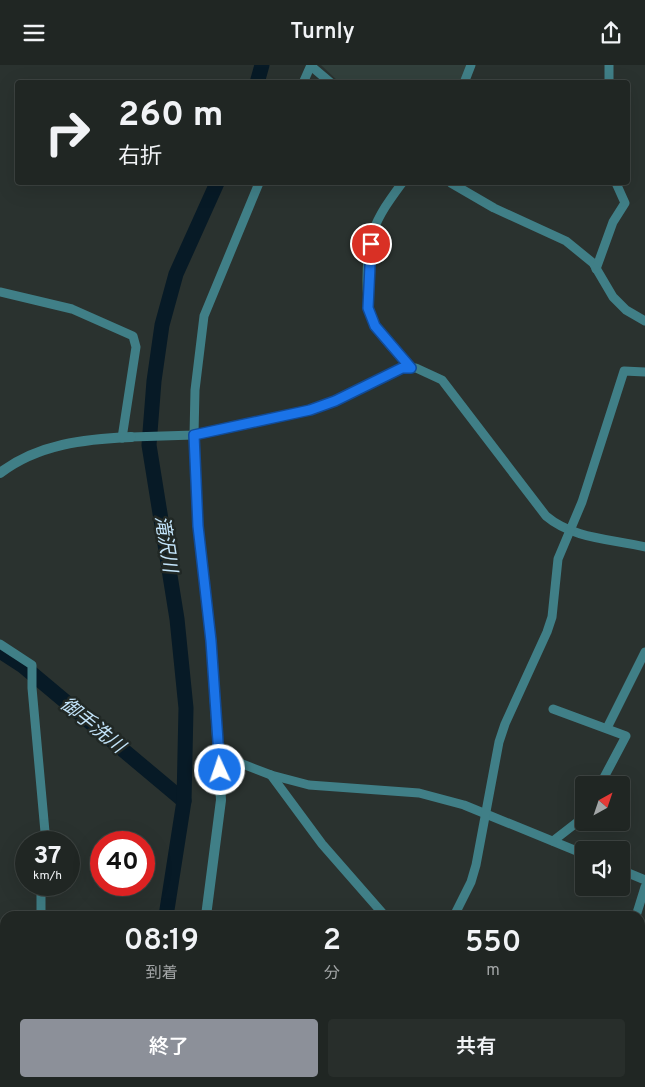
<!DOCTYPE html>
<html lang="ja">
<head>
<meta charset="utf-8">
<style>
	body { margin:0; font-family:Overpass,"Noto Sans JP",sans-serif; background:#282e2b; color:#f1f3f6; height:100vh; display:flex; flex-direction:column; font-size:19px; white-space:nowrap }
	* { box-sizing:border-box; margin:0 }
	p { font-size:16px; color:#a2a5a6 }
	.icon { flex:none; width:28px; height:28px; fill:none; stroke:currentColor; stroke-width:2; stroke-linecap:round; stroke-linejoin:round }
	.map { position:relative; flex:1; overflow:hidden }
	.side { position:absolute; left:0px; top:846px; width:645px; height:176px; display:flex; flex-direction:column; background:#202623; border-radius:15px 15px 0 0; box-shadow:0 5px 20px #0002,0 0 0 1px #3d4341 }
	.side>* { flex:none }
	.hud { position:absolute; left:15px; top:15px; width:615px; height:105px; border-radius:5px; box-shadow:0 5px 20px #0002,0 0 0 1px #3d4341; background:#202623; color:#f1f3f6; overflow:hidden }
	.needle { width:32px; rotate:40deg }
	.tools { position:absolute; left:575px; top:711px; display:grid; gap:10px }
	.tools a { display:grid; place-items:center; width:55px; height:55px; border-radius:5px; background:#202623; box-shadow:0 5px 20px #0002,0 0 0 1px #3d4341; font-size:25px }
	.speed { position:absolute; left:15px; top:766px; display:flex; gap:10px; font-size:25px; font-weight:700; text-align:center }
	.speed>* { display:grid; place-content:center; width:65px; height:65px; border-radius:50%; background:#202623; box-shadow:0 5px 20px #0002,0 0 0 1px #3d4341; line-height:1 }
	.speed small { font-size:12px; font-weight:400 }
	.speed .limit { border:8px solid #d22; background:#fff; color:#111 }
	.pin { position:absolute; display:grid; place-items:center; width:42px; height:42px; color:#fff; margin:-21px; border:2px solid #fff; border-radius:50%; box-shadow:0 1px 5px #0007 }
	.me { position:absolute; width:55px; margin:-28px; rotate:357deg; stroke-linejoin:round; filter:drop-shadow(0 0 4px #0008) }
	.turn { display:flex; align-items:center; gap:18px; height:105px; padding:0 20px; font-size:22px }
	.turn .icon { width:65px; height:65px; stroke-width:2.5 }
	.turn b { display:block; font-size:35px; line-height:42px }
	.eta { display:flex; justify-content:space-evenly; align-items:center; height:85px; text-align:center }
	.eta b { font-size:30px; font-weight:600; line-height:35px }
	.cta { display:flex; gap:10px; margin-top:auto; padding:10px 20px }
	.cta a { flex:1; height:58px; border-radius:5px; background:#8c9099; color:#fff; font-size:20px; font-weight:600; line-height:58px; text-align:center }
	.cta a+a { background:#282e2b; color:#f1f3f6 }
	header { display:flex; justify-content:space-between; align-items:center; height:65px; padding:0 20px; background:#202623; font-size:22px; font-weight:600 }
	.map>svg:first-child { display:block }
</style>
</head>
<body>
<header><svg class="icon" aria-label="menu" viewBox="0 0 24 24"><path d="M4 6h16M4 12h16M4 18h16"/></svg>Turnly<svg class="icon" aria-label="share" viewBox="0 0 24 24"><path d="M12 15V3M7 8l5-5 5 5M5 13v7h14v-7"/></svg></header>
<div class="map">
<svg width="645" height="1022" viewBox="0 0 645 1022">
	<rect width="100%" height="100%" fill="#2a322f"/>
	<polygon fill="#32403c" points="321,0 467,0 460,18 339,17"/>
	<polygon fill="#53552b" points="5,984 5,1018 100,1018 99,1022 0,1022 0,992"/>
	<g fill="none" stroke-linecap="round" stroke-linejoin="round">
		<g stroke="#071a26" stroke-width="15">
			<polyline points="257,18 262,0"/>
			<polyline points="0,586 23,601 184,736"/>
			<polyline points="166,851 184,736 186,643 177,554 149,380 154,316 162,260 176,209 217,118"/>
		</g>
		<g stroke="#407f87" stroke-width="9">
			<polyline points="609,0 609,18"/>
			<polyline points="311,1 331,18"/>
			<polyline points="303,18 311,0"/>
			<polyline points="464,18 471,0"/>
			<path d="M402,118C391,133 379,149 373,167C366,189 363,242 376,262C385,277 399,290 411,303"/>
			<polyline points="451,118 494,143 566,176 593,198 613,232 626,245 645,256"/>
			<polyline points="596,204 613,157 625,138 616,118"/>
			<polyline points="0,227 72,244 133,271 136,282 122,373"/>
			<polyline points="194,370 195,325 204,251 259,118"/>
			<path d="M131,372L194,370L310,345L335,336L402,303H416L442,315L546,451C573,474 612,474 645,482"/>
			<polyline points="0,579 32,600 32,623 46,778"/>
			<polyline points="553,644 626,671 600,720"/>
			<polyline points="607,663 645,587"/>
			<polyline points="219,690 271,710 309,720 419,728 464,740 584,789"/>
			<polyline points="271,710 322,779 385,851"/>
			<polyline points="553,776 580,755 584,749"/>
			<polyline points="621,805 645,815"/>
			<polyline points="41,851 41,820"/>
			<polyline points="454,851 471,817 476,800 499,677 505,659 547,567 552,552 558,494 582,437 624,306 645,307"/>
			<polyline points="636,851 645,822"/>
			<polyline points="540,1018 545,1022"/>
			<polyline points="102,1022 103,1018"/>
			<polyline points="392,1022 393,1018"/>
		</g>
		<g stroke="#407f87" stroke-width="10">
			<polyline points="194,370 198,461 211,576 221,735 206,851"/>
			<path d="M0,408C38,379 85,374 131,372"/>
			<polyline points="0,943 5,946"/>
			<polyline points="116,1018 123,1022"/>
			<polyline points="163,1022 164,1018"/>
		</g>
	</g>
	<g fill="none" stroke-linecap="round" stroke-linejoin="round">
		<defs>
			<polyline id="route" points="220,705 211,576 198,461 194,370 310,345 335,336 402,303 411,303 375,261 368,243 371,179"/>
		</defs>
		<use href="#route" stroke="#114b97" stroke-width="12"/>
		<use href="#route" stroke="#1a73e8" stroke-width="9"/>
	</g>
	<g text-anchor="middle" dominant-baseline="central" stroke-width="5" stroke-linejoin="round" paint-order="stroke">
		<g font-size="19" font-style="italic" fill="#c3e4fa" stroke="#212825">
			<text transform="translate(165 479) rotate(81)">滝沢川</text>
			<text transform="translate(92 661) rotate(39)">御手洗川</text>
		</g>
	</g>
</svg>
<div class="tools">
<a><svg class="needle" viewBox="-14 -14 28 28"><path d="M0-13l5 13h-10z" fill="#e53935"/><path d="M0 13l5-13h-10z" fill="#a2a5a6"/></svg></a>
<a><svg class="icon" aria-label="sound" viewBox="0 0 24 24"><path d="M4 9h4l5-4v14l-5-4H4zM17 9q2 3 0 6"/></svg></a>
</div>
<div class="speed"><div>37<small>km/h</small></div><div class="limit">40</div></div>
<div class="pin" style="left:371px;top:179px;background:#d93025"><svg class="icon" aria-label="arrive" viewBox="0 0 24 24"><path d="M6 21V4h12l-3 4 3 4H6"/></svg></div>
<svg class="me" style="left:220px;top:705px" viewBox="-20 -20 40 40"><circle r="17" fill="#1a73e8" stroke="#fff" stroke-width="3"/><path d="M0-11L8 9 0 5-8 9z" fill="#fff"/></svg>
<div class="hud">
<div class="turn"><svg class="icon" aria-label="right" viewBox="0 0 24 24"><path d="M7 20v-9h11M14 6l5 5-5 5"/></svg><div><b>260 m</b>右折</div></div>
</div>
<section class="side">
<div class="eta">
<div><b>08:19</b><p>到着</p></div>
<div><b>2</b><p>分</p></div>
<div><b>550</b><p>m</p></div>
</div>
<div class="cta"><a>終了</a><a>共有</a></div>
</section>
</div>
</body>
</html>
